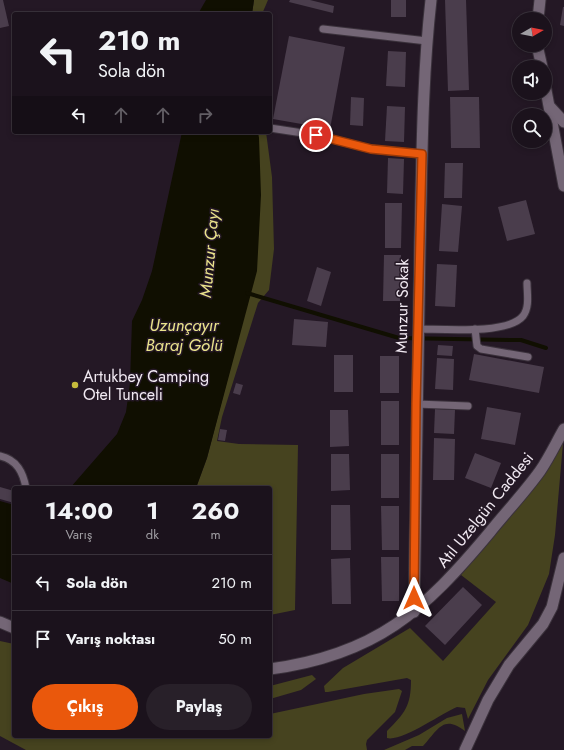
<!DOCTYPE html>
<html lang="tr">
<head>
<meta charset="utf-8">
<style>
	body { margin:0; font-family:Jost,sans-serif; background:#282029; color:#f1f3f6; height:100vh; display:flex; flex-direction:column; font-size:15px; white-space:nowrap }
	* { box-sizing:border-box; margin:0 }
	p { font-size:13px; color:#a09ea3 }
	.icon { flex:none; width:22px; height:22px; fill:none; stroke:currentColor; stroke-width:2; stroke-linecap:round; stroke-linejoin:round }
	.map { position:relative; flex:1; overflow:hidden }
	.details { position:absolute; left:12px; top:486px; width:260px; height:252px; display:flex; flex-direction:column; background:#1b121c; border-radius:4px; box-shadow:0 2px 6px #0003,0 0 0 1px #39323b }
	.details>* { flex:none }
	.hud { position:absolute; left:12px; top:12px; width:260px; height:122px; border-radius:4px; box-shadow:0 2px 6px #0003,0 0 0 1px #39323b; background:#1b121c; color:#f1f3f6; overflow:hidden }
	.needle { width:26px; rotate:81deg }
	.fabs { position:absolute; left:512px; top:12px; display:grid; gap:8px }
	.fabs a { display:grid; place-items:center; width:40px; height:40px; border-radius:50%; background:#1b121c; box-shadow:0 2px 6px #0003,0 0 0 1px #39323b; font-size:20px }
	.pin { position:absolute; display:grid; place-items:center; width:34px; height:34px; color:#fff; margin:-17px; border:2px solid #fff; border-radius:50%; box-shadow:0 1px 4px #0007 }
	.me { position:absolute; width:44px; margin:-22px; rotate:0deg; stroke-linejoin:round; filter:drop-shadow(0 0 3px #0008) }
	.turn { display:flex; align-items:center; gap:14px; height:84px; padding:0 20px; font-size:18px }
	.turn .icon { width:52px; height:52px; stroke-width:2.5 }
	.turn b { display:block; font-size:28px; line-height:34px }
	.lanes { display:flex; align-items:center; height:38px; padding:0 20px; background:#0003; justify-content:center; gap:20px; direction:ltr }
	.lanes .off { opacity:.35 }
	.eta { display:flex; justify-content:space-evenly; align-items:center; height:68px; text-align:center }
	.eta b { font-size:24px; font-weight:700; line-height:28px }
	.primary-button { display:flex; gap:8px; margin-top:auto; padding:8px 20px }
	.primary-button a { flex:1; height:46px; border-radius:24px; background:#ea580c; color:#fff; font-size:16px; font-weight:700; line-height:46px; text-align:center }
	.primary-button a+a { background:#282029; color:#f1f3f6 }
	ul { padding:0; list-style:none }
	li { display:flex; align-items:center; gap:12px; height:56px; padding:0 20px; border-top:1px solid #39323b }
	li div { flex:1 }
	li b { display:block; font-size:15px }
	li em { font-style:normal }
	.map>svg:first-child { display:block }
</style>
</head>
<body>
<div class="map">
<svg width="564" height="750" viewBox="0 0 564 750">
	<rect width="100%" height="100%" fill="#241825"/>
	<g fill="#46431f">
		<polygon points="254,0 268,0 262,14 252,14"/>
		<polygon points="258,132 266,132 272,177 274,249 269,290 258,303 222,417 217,441 239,444 298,445 295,610 270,615 270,488 196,488 207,458 234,354"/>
		<path d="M564,432L555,535L549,574L528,625L488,680L468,719L465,708L457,707C442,713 402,742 387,738V731C405,713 411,706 411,680L407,678L328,692H325L324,686L343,668L410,628L443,661L496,602L461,575L502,524Z"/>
		<polygon points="0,641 14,644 14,736 270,736 270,714 364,694 399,689 402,691 395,712 367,740 366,744 367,750 26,750 0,736"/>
		<polygon points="312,675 316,679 301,690 270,699 270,686"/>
		<path d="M462,714L465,731C443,714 438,730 423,746H412L405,750H384L419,735L447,718Z"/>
	</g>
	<g fill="#100f01">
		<polygon points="206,0 254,0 252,14 198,14"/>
		<polygon points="182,132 258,132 259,138 261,195 257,271 207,458 196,488 70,488 117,434 126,412 130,383 132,321 142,300 152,271"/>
		<polygon points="0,501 14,505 14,584 0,578"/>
	</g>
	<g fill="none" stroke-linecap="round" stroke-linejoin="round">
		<polyline stroke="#100f01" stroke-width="4" points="247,293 399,338 512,340 521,340 546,348"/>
	</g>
	<g fill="#4a3d4c">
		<polygon points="0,0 3,0 9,26 0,28"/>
		<polygon points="290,0 310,0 334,6 333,13 289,2"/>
		<rect x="391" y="0" width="15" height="17"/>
		<polygon points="445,0 466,0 469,90 448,91"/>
		<polygon points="563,7 564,7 564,26 560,25"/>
		<polygon points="289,36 345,47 330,129 273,119"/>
		<polygon points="388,51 406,52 405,87 386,86"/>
		<polygon points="351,97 364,98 363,126 350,125"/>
		<polygon points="450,97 479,97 480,148 451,148"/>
		<polygon points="387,106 405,107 404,142 385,141"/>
		<polygon points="388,158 404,159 403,194 387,193"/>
		<polygon points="445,163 463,163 462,198 444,198"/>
		<polygon points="526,200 535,234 507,241 498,207"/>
		<polygon points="385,203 402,203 401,248 385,248"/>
		<polygon points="442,204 462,206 458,252 439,251"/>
		<polygon points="384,255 401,255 400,301 383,301"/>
		<polygon points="437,264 457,265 455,307 435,306"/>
		<polygon points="317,267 331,272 321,306 307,301"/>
		<polygon points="294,319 328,322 326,347 292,345"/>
		<polygon points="438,345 453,346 452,356 437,355"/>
		<polygon points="474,354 544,367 539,393 469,380"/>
		<rect x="334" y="355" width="19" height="37"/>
		<rect x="380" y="356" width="19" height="37"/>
		<polygon points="437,358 454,359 453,390 435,389"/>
		<polygon points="236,383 243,385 240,395 233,393"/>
		<rect x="381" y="401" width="18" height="44"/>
		<polygon points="487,407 521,413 515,445 481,439"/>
		<polygon points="435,409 455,410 454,434 434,433"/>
		<polygon points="330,410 348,410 349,446 330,447"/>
		<polygon points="220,429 227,430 225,441 218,440"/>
		<polygon points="434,438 455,439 454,480 433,480"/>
		<polygon points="475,453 501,463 491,488 465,478"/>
		<polygon points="331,454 349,454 350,490 331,491"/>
		<rect x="381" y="454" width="18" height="44"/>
		<polygon points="0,487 14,491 14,503 0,499"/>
		<polygon points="331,505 350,505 351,550 331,550"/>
		<polygon points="381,506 399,506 399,550 382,550"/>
		<polygon points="381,557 399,557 399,601 382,601"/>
		<polygon points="350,558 351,604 332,604 331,559"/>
		<polygon points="463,587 482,605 445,645 425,626"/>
	</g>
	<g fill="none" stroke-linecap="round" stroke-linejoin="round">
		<defs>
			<g id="service">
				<polyline points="323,29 427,41"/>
				<polyline points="270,128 316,135 371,149 422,154"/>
				<path d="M418,329C441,329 508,335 523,316C530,307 527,293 527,283"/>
				<polyline points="475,329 477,346 481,349 528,357"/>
				<polyline points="416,404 468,406"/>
				<path d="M0,456C17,460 23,472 26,488"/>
			</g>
			<g id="minor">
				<polyline points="538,19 540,0"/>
				<polyline points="537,45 542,67"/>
				<polyline points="545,85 564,186"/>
				<polyline points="550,107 564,122"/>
				<path d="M414,612C415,489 417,366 420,243C422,162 422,80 431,0"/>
				<polyline points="0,622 14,628"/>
				<path d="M270,669C376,655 424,611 490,532C506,512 525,492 540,471C549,458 556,443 564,429"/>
				<polyline points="465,750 488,700 509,665 543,624 552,607 564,558"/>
			</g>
		</defs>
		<use href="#service" stroke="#3b323c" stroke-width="9"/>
		<use href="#minor" stroke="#3b323c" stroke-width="13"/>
		<use href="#service" stroke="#746676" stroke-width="7"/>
		<use href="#minor" stroke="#746676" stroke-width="11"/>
	</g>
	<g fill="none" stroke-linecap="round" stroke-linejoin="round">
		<defs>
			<polyline id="route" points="316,135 371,149 422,154 416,404 414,598"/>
		</defs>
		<use href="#route" stroke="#983908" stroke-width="10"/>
		<use href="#route" stroke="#ea580c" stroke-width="7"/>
	</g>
	<circle fill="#c6bb3c" stroke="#241825" stroke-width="1.5" cx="75" cy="385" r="4"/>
	<g text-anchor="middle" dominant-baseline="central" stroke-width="3" stroke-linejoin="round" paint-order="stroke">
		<g font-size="16" fill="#f1e9f2" stroke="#241825">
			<text transform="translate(402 306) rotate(-89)">Munzur Sokak</text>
			<text transform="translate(485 510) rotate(-51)">Atıl Uzelgün Caddesi</text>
		</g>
		<g font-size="16" fill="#f1e9f2" stroke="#241825" text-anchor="start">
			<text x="83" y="376">Artukbey Camping<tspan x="83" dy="18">Otel Tunceli</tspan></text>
		</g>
		<g font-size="17" font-style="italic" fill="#ebe48c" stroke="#241825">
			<text transform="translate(209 253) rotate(-85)">Munzur Çayı</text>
			<text x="184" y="325">Uzunçayır<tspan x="184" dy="20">Baraj Gölü</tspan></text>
		</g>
	</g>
</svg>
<div class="fabs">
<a><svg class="needle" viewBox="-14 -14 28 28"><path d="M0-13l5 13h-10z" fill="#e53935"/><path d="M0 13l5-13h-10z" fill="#a09ea3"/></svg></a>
<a><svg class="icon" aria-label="sound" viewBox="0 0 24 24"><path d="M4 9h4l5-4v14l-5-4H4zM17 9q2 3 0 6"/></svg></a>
<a><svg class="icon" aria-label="search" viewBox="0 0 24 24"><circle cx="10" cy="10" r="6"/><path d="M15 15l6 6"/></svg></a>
</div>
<div class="pin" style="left:316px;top:135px;background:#d93025"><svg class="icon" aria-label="arrive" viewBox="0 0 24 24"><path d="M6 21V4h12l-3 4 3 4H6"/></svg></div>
<svg class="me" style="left:414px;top:598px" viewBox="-20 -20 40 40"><path d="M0-17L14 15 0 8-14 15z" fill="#ea580c" stroke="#fff" stroke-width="4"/></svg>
<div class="hud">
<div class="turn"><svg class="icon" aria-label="left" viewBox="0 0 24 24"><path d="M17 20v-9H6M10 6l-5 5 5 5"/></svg><div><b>210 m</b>Sola dön</div></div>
<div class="lanes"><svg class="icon" aria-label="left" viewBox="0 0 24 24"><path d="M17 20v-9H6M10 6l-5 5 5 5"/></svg><svg class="icon off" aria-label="ahead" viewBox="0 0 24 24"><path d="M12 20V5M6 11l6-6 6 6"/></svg><svg class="icon off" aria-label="ahead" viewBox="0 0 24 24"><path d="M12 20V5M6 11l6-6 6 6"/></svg><svg class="icon off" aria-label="right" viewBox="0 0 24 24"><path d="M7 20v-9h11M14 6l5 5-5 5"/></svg></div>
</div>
<section class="details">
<div class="eta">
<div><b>14:00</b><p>Varış</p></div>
<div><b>1</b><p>dk</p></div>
<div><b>260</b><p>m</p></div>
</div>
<ul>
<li><svg class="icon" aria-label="left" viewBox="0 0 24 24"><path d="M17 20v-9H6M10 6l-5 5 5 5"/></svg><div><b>Sola dön</b></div><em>210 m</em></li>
<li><svg class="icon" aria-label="arrive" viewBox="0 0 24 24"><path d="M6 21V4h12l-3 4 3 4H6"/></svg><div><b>Varış noktası</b></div><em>50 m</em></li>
</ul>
<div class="primary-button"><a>Çıkış</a><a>Paylaş</a></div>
</section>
</div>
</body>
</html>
